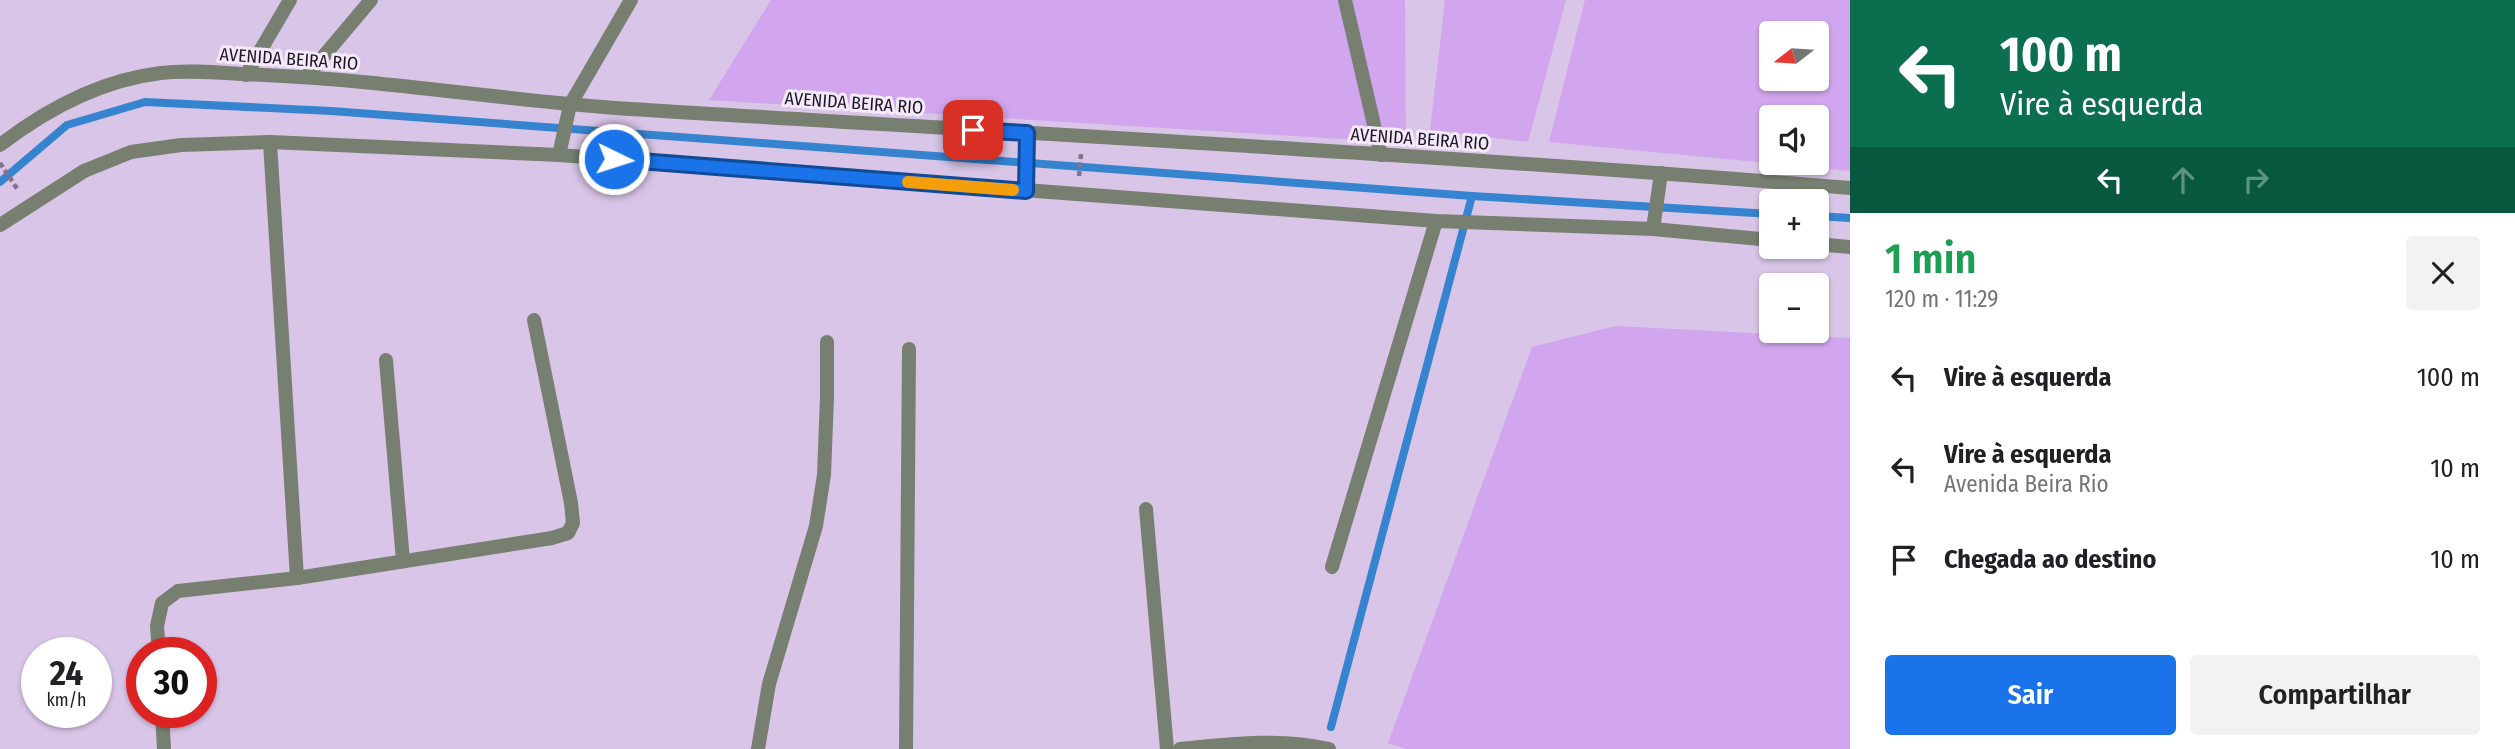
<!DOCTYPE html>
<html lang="pt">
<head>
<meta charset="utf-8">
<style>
	body { margin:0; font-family:"Fira Sans Condensed",sans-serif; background:#f2f2f2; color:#202124; height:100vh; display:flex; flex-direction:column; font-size:26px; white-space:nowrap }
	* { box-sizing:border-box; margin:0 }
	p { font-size:23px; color:#757577 }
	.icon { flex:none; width:38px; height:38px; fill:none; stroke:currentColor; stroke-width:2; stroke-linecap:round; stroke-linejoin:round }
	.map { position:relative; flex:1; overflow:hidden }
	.panel { display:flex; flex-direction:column; background:#fff; width:665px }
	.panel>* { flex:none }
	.banner { background:#0b6e4f; color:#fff; overflow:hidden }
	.needle { width:46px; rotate:253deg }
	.controls { position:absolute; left:1759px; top:21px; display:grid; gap:14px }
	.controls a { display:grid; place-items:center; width:70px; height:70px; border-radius:7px; background:#fff; box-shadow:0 2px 5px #0004; font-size:35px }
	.speed { position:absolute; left:21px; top:637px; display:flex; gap:14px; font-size:35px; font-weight:700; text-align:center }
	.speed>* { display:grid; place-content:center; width:91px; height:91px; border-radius:50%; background:#fff; box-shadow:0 2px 5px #0004; line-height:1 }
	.speed small { font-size:18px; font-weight:400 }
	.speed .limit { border:10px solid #d22; background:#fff; color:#111 }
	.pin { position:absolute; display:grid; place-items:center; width:60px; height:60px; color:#fff; margin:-30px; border-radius:14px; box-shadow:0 4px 10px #0006 }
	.me { position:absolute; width:77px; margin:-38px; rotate:94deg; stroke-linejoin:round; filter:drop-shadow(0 0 5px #0008) }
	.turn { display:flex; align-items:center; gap:24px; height:147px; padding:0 35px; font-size:32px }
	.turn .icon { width:91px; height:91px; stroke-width:2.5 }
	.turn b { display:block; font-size:49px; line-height:60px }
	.lanes { display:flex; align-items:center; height:66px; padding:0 35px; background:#0003; justify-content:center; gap:35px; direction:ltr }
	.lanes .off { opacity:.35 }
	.round { display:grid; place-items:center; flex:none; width:74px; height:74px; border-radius:7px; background:#f2f2f2 }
	.head { display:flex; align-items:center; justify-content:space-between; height:119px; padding:0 35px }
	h1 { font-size:42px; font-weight:600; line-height:52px; color:#1e9e55 }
	.button { display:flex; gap:14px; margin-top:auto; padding:14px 35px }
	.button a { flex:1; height:80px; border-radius:7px; background:#1a73e8; color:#fff; font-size:28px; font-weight:600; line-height:80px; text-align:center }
	.button a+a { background:#f2f2f2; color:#202124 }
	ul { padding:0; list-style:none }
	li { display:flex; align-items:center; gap:21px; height:91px; padding:0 35px }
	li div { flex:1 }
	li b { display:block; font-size:26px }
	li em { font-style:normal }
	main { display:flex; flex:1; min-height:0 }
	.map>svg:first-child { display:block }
</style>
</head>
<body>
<main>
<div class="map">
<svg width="1850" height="749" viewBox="0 0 1850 749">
	<rect width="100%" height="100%" fill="#d9c5e7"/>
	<g fill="#d2a6ee" fill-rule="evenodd">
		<polygon points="771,0 1405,0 1406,143 709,100"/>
		<polygon points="1445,0 1566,0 1528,142 1430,130"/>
		<path d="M1585,0H1850V171L1549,142ZM1771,33H1816V79H1771ZM1771,117H1816V163H1771Z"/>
		<polygon points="1616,326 1850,338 1850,749 1406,749 1388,743 1532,347"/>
	</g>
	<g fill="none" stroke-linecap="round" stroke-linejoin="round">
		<g stroke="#3683d0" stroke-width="8">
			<polyline points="0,182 67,125 145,102 331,111 1472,196"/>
			<polyline points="1816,216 1850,218"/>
			<polyline points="1331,727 1472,196 1771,214"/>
		</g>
		<g stroke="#807289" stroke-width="4.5" stroke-dasharray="5 3.5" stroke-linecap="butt">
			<polyline points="0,163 18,190"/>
			<polyline points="1079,176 1081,154"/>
		</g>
		<g stroke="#777f71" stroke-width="14">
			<polyline points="1345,0 1381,155"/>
			<polyline points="1332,567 1436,221"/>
		</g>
		<g stroke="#777f71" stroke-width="14">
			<polyline points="246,75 290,0"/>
			<polyline points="306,77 371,0"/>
			<polyline points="270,142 297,578"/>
			<path d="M0,145C47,109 101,80 161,73C193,69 232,74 264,75C386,80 508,101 630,109C1036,134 1444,155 1850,188"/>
			<polyline points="559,155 570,105 631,0"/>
			<polyline points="1026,191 1027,133"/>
			<polyline points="0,225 84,171 131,152 181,145 270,142 559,155 1436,221 1653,229 1771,240"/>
			<polyline points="1653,229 1661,173"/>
			<polyline points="1816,244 1850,247"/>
			<polyline points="386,360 403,561"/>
			<polyline points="1146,509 1167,749"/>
			<polyline points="159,653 157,626 162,603 178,591 297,578 552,538 568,533 573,523 571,503 534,320"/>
			<polyline points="162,712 164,749"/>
			<polyline points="758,749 769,684 816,526 824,475 827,397 827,342"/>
			<polyline points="906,749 909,349"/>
			<path d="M1180,749C1231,744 1279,738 1329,749"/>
		</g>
	</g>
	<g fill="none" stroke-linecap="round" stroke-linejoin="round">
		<defs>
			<polyline id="route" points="614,159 1026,191 1027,133 973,130"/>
		</defs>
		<use href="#route" stroke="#114b97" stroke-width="18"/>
		<use href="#route" stroke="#1a73e8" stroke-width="12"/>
		<polyline stroke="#f59e0b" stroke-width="12" points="908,182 1013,190"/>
	</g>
	<g text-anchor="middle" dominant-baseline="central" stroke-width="6" stroke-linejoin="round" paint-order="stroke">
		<g font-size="18" fill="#1f1824" stroke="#f4eafb">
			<text transform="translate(289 59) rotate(4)">AVENIDA BEIRA RIO</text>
			<text transform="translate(854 103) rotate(4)">AVENIDA BEIRA RIO</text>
			<text transform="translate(1420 139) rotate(4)">AVENIDA BEIRA RIO</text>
		</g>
	</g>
</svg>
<div class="controls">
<a><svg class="needle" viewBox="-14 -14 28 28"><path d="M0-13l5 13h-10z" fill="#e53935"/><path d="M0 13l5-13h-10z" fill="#757577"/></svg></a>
<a><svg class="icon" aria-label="sound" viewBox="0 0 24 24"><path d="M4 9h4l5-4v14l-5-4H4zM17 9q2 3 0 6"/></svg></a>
<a>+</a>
<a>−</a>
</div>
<div class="speed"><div>24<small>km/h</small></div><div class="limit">30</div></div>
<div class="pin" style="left:973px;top:130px;background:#d93025"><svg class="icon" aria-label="arrive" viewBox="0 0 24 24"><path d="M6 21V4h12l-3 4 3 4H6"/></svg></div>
<svg class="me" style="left:614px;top:159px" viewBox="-20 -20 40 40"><circle r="17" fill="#1a73e8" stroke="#fff" stroke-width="3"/><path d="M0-11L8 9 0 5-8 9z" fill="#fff"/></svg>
</div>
<section class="panel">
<div class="banner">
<div class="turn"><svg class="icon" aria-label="left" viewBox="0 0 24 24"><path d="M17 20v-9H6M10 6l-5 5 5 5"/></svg><div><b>100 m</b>Vire à esquerda</div></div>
<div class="lanes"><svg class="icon" aria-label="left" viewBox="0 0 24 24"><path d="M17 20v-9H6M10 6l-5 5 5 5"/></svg><svg class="icon off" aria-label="ahead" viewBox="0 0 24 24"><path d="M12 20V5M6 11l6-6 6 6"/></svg><svg class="icon off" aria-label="right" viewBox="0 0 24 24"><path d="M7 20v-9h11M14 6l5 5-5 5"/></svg></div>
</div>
<div class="head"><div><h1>1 min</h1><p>120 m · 11:29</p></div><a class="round"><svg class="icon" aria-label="close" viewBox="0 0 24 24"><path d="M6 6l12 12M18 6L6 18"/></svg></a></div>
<ul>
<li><svg class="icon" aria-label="left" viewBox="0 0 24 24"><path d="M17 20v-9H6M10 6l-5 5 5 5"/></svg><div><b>Vire à esquerda</b></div><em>100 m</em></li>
<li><svg class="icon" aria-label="left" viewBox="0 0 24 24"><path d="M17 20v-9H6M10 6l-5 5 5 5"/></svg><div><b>Vire à esquerda</b><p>Avenida Beira Rio</p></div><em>10 m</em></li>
<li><svg class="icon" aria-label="arrive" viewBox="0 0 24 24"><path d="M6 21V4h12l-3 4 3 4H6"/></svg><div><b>Chegada ao destino</b></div><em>10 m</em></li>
</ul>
<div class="button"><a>Sair</a><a>Compartilhar</a></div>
</section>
</main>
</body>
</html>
